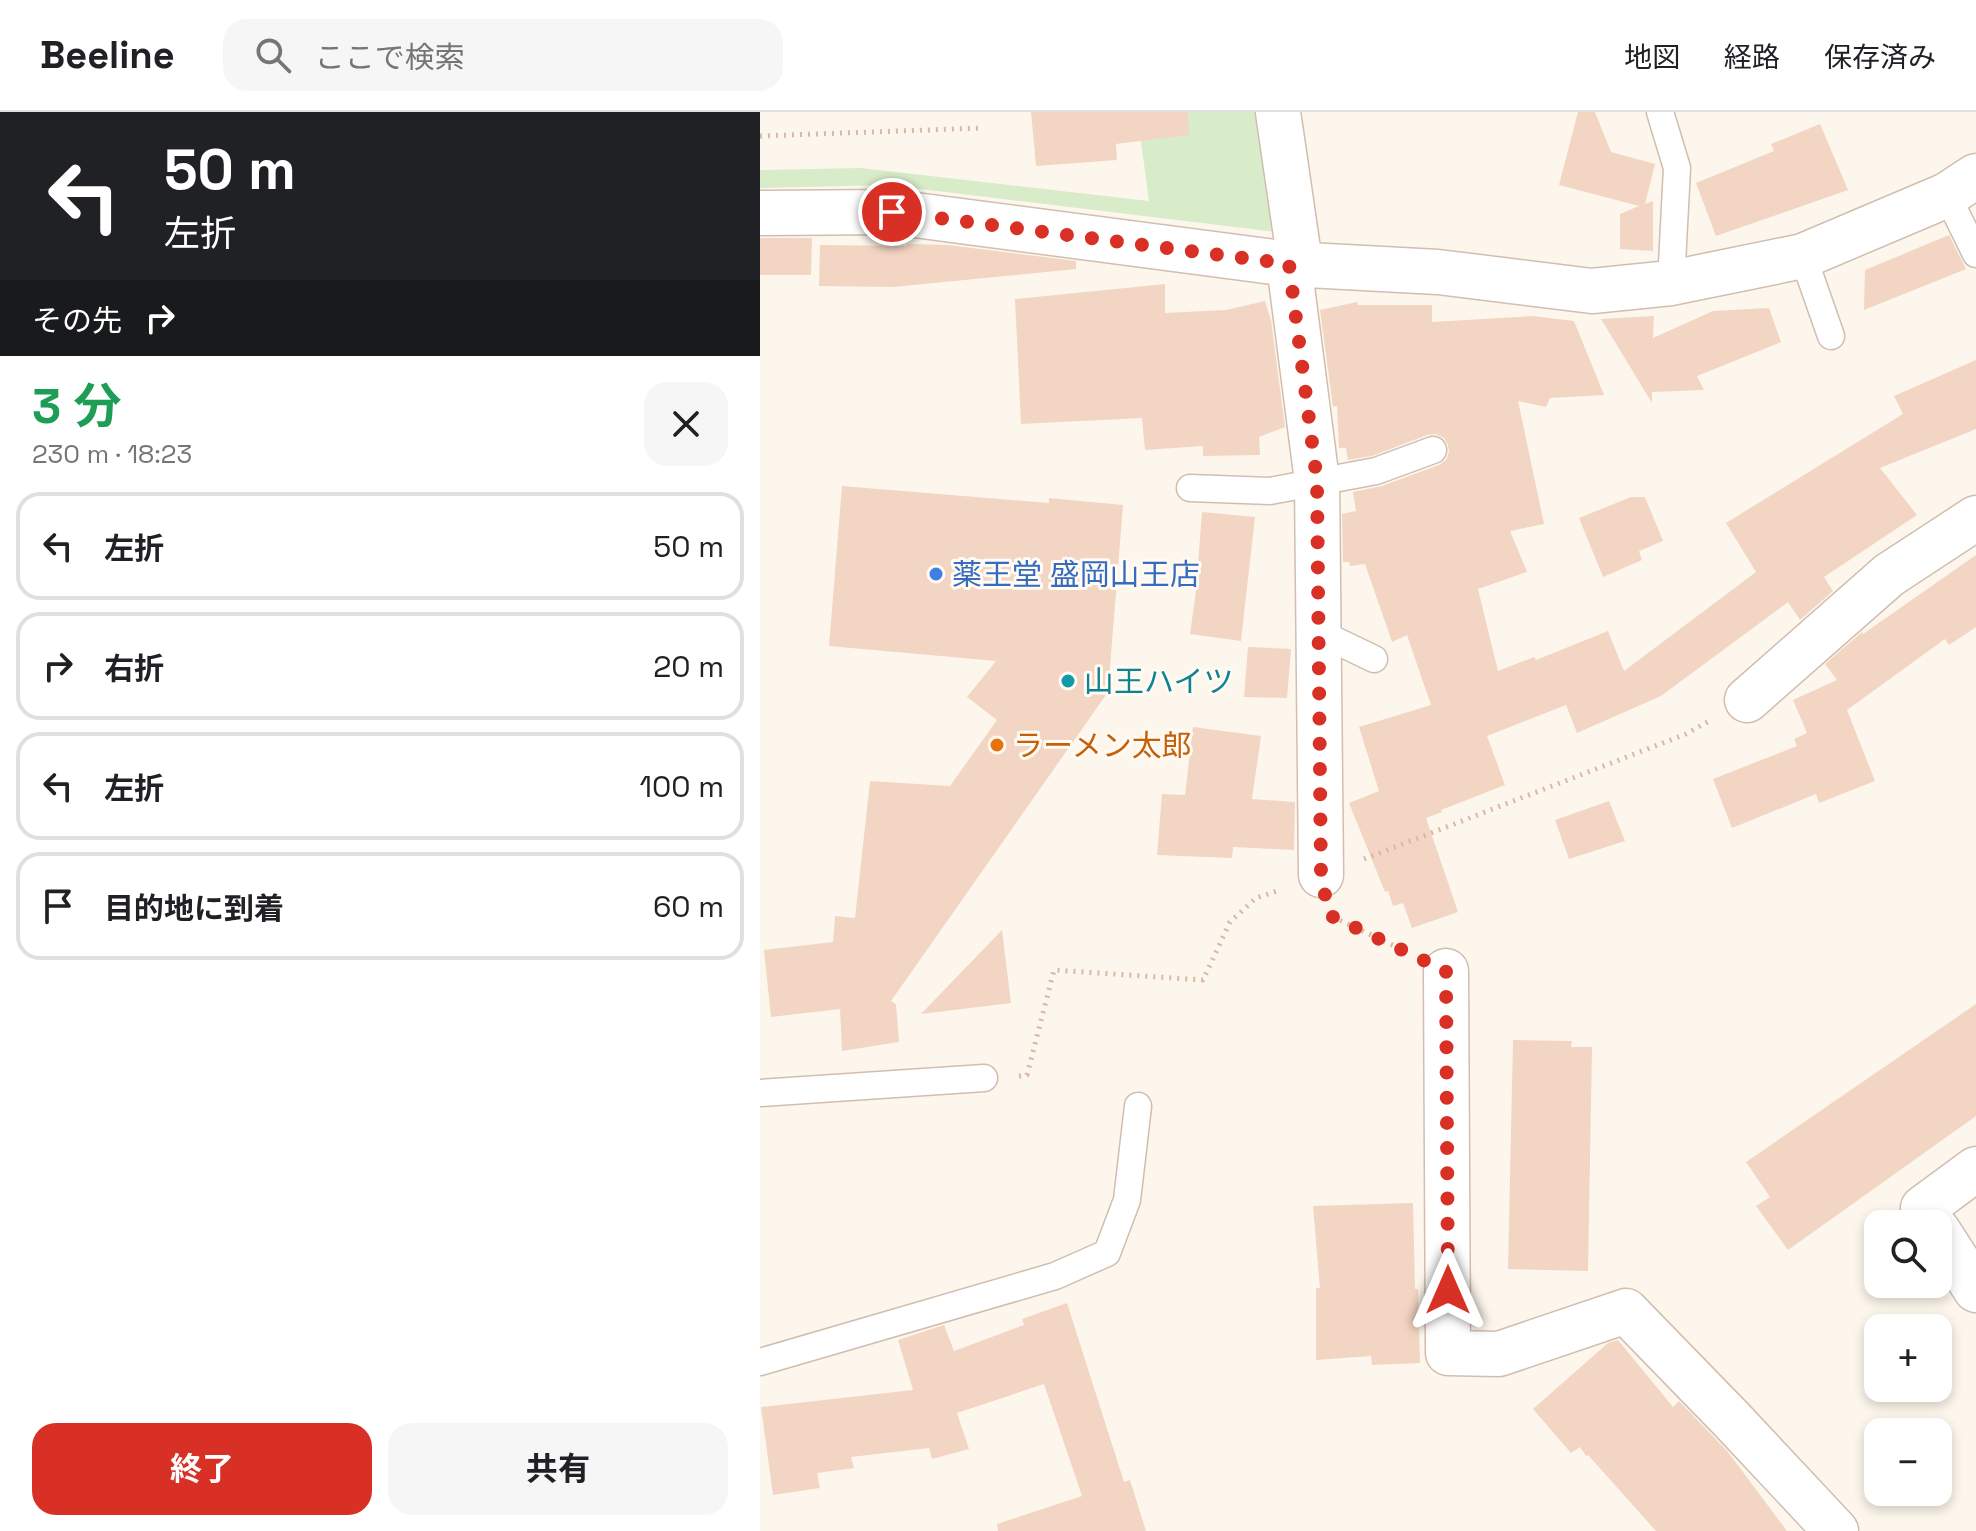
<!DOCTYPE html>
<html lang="ja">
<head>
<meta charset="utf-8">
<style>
	body { margin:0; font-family:"Space Grotesk","Noto Sans JP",sans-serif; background:#f6f6f6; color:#202124; height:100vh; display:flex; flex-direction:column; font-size:30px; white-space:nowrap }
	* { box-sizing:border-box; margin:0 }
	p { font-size:26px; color:#757577 }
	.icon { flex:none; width:44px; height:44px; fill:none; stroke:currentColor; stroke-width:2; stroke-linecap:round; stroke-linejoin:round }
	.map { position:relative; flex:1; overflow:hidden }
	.side { display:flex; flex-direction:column; background:#fff; width:760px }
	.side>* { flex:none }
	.top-card { background:#202124; color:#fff; overflow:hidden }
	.tools { position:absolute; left:1104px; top:1098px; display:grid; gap:16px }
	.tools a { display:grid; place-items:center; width:88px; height:88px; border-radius:16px; background:#fff; box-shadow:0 4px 12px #0003; font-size:40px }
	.pin { position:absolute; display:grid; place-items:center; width:68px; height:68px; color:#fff; margin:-34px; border:4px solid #fff; border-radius:50%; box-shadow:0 2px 8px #0007 }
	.me { position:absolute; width:88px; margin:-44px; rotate:0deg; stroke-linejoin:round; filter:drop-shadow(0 0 6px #0008) }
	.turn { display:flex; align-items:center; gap:28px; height:168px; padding:0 32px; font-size:36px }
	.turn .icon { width:104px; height:104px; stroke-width:2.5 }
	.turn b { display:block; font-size:56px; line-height:68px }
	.then { display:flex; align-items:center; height:76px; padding:0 32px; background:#0003; gap:16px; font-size:30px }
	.round { display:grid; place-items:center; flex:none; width:84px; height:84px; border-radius:24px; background:#f6f6f6 }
	.summary { display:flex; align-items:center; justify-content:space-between; height:136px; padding:0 32px }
	h1 { font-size:48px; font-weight:700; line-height:60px; color:#1e9e55 }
	.action { display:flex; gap:16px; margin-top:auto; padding:16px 32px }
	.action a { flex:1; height:92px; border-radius:24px; background:#d93025; color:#fff; font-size:32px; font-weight:700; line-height:92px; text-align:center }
	.action a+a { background:#f6f6f6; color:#202124 }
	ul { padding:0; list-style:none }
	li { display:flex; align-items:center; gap:24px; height:108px; margin:0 16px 12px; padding:0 16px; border:4px solid #e0e0e0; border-radius:24px }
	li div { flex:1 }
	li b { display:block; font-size:30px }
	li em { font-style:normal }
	header { display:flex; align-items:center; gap:48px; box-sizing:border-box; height:112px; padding:0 40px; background:#fff; border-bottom:2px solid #e0e0e0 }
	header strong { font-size:38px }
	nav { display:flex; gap:44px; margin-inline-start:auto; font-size:28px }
	.search { width:560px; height:72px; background:#f6f6f6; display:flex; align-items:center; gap:20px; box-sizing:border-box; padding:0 28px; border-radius:24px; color:#757577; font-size:30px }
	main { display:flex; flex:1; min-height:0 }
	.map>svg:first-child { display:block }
</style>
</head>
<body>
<header>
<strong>Beeline</strong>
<div class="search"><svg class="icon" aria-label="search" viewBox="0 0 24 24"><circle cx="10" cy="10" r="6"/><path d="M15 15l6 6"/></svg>ここで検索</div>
<nav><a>地図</a><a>経路</a><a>保存済み</a></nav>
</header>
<main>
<section class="side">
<div class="top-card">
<div class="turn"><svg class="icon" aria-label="left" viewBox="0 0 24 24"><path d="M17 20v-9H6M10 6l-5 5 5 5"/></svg><div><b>50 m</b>左折</div></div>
<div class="then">その先<svg class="icon" aria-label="right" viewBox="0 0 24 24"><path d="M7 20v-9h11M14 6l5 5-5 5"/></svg></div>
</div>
<div class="summary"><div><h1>3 分</h1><p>230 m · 18:23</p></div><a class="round"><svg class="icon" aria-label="close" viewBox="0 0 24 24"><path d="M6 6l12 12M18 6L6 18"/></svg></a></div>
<ul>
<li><svg class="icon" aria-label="left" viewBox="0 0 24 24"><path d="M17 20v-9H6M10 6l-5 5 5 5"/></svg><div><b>左折</b></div><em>50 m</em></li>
<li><svg class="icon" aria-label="right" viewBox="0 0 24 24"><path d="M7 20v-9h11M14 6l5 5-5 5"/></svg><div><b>右折</b></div><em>20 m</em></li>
<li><svg class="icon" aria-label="left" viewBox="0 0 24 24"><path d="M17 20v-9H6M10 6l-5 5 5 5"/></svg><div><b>左折</b></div><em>100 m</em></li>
<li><svg class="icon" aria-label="arrive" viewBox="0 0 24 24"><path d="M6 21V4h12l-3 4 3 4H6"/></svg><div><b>目的地に到着</b></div><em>60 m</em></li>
</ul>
<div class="action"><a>終了</a><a>共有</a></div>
</section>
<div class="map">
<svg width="1216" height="1419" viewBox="0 0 1216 1419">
	<rect width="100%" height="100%" fill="#fdf6ec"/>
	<polygon fill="#d8ecc9" points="377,0 507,0 524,121 127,73 0,76 0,58 101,56 389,89"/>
	<g fill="#f3d5c3">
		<polygon points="271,0 428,0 429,23 356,32 357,48 276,54"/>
		<polygon points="818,0 835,0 851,40 895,52 885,92 893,89 893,139 860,137 860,102 879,94 799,73"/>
		<polygon points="1060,12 1088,78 956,124 936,71 1014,39 1011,32"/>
		<polygon points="1189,123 1206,157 1104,198 1105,158"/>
		<polygon points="0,126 52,126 51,163 0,163"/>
		<polygon points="147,132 188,133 316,149 316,157 133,175 59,174 60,133 147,134"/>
		<polygon points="405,172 405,201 466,198 505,189 511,208 525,315 499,325 500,343 443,344 443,334 385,338 382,306 261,312 255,187"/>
		<polygon points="597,190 598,193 672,193 672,210 773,204 814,209 844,283 790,286 786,295 758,289 784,412 750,419 767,460 718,477 738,559 774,545 776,548 848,519 864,559 996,460 966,411 1143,302 1134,284 1216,248 1216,317 1120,356 1157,403 1064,465 1073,479 1040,508 1028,490 901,584 817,621 806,593 727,624 745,673 681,698 682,700 666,706 698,800 652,816 643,791 633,794 628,779 625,780 589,691 619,679 599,615 671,593 647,523 632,530 605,452 590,454 589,450 583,450 582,402 596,399 593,380 622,374 679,353 686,348 689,340 688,333 684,326 675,322 667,323 612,344 588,348 586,336 579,336 577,294 573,295 560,198"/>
		<polygon points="1009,196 1021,230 937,264 944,278 892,280 892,291 841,207 894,204 893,226 953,199"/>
		<polygon points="82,374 289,391 289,386 363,393 348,580 131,889 136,892 139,930 82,939 80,897 11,905 4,838 73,830 75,804 95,806 110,669 190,674 237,608 207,585 236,549 69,534"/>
		<polygon points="871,385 885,385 903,429 879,439 882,448 843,465 819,406"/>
		<polygon points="442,400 495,405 481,529 430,522 436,479"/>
		<polygon points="1216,443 1216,515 1189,533 1185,527 1087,598 1115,669 1059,691 1056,682 972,716 953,667 1037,634 1034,627 1047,621 1033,588 1077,568 1065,552 1102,520 1103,522"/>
		<polygon points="488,535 531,537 527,586 484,585"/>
		<polygon points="433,615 501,624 492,687 535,690 534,738 473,735 472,746 397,743 402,682 425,683"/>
		<polygon points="849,689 865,729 809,747 795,708"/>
		<polygon points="242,818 251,891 161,902"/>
		<polygon points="1216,892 1216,1004 1028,1138 996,1094 1010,1085 986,1050"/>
		<polygon points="753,928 812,929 811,935 832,935 828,1159 748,1157"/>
		<polygon points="653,1091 655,1177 658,1177 660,1251 612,1253 611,1244 556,1248 556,1176 560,1176 553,1094"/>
		<polygon points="307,1191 364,1370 370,1368 386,1419 238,1419 237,1412 322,1384 284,1272 197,1301 209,1337 172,1347 169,1336 91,1345 94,1356 57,1361 60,1376 13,1383 1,1295 153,1278 138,1228 184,1213 194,1239 264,1213 262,1207"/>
		<polygon points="858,1228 913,1295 919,1289 968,1340 1027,1419 896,1419 828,1343 826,1344 820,1335 811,1341 773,1297 848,1231"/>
	</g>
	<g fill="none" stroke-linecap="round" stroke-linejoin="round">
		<defs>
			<g id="service">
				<polyline points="900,0 917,56 911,171"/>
				<polyline points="1187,83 1216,142"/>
				<polyline points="1043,144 1071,224"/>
				<polyline points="430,376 510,379 616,359 673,338"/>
				<polyline points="558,520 614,547"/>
				<polyline points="0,981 224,966"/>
				<polyline points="0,1250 295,1164 347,1141 367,1088 378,994"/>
			</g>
			<g id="minor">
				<polyline points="518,0 540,151"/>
				<polyline points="0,101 132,100 529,152 678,160 832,179 911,171 1043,144 1187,83 1216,64"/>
				<polyline points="529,152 557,369 561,763"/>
				<polyline points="987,588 1129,463 1216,406"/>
				<polyline points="686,859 688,1241 739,1242 866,1199 972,1308 1076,1419"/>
				<polyline points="1173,1112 1163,1096 1216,1057"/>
				<polyline points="1178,1119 1216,1178"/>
			</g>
		</defs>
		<use href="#service" stroke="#d1beb0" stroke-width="29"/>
		<use href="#minor" stroke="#d1beb0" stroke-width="47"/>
		<g stroke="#d9b8a5" stroke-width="5" stroke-dasharray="2 6" stroke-linecap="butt">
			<polyline points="0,24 222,16"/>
			<polyline points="604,747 926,622 951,608"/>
			<polyline points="573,805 647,840"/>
			<polyline points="259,964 267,963 294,858 443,868 470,810 496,786 520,778"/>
		</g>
		<use href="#service" stroke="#fff" stroke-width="26"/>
		<use href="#minor" stroke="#fff" stroke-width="44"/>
	</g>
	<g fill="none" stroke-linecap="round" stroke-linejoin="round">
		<polyline stroke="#d93025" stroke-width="14" stroke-dasharray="0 25.2" points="132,100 529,152 557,369 561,763 569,803 686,859 688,1178"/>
	</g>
	<circle fill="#3f7fe0" stroke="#fffaf3" stroke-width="3" cx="176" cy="462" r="8"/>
	<circle fill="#0f9aa8" stroke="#fffaf3" stroke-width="3" cx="308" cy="569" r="8"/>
	<circle fill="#e8710a" stroke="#fffaf3" stroke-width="3" cx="237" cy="633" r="8"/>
	<g text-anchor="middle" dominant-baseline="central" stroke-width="6" stroke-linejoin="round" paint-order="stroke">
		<g font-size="30" fill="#366cbe" stroke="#fffaf3" text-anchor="start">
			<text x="192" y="462">薬王堂 盛岡山王店</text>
		</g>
		<g font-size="30" fill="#0d838f" stroke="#fffaf3" text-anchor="start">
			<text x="324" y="569">山王ハイツ</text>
		</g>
		<g font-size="30" fill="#c56008" stroke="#fffaf3" text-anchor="start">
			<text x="253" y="633">ラーメン太郎</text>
		</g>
	</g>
</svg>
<div class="tools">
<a><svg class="icon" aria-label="search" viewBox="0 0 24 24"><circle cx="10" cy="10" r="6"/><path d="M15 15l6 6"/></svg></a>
<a>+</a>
<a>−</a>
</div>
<div class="pin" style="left:132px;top:100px;background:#d93025"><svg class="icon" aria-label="arrive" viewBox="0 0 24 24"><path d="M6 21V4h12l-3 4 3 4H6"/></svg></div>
<svg class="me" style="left:688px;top:1178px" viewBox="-20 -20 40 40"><path d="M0-17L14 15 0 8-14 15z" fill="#d93025" stroke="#fff" stroke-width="4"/></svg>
</div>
</main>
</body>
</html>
